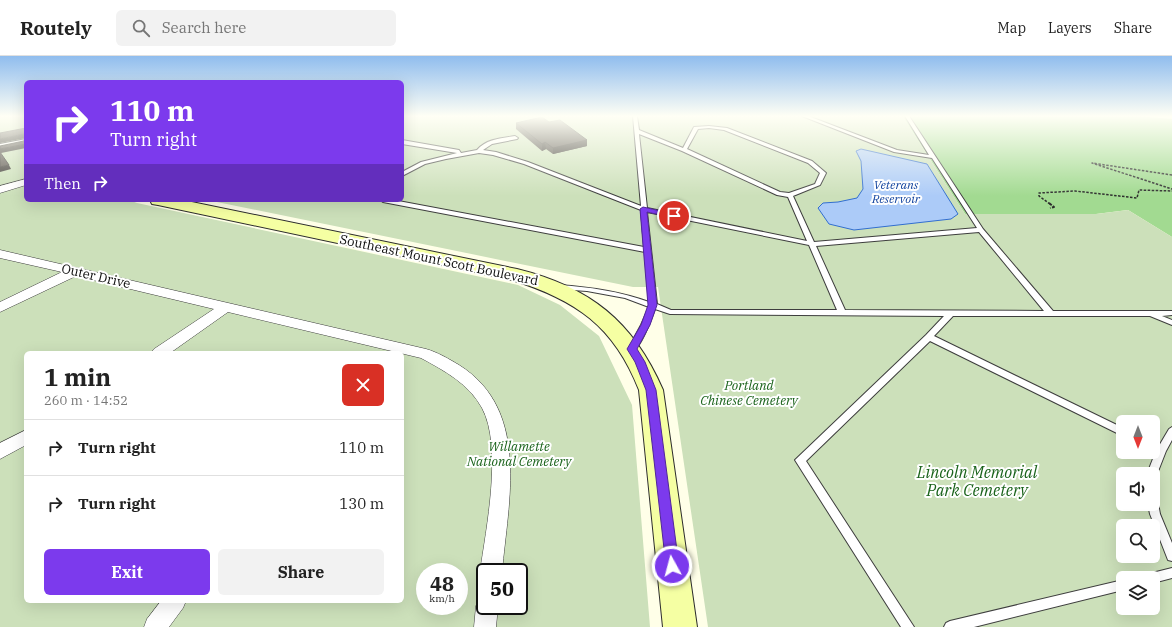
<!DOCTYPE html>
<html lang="en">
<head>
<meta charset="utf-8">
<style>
	body { margin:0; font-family:"IBM Plex Serif",serif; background:#f2f2f2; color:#222; height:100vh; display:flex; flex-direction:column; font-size:15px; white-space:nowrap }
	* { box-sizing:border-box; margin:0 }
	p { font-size:13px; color:#767676 }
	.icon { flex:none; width:22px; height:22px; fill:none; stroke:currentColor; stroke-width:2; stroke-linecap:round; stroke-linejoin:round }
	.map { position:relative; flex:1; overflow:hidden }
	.sheet { position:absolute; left:24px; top:295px; width:380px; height:252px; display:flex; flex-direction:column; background:#fff; border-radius:6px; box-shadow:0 4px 16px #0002 }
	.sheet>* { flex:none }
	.hud { position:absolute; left:24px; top:24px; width:380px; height:122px; border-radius:6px; box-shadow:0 4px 16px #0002; background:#7c3aed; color:#fff; overflow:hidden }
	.needle { width:26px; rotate:180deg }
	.fabs { position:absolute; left:1116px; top:359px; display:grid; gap:8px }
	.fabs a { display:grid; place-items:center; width:44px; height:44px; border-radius:6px; background:#fff; box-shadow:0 4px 16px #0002; font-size:20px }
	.speed { position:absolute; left:416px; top:507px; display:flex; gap:8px; font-size:20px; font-weight:700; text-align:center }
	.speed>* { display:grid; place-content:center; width:52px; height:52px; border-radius:50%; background:#fff; box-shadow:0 4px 16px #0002; line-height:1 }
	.speed small { font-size:10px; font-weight:400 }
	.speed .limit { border:2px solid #111; border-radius:6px; background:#fff; color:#111 }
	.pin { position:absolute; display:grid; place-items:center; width:34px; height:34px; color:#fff; margin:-17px; border:2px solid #fff; border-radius:50%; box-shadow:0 1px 4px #0007 }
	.me { position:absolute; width:44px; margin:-22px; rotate:353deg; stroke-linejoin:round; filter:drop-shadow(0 0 3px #0008) }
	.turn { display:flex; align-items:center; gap:14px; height:84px; padding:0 20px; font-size:18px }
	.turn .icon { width:52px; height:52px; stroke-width:2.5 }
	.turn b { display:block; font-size:28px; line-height:34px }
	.then { display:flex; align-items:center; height:38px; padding:0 20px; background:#0003; gap:8px; font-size:15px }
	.round { display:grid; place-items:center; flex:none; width:42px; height:42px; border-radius:6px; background:#f2f2f2 }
	.overview { display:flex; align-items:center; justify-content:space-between; height:68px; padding:0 20px }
	h1 { font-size:24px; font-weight:700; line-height:30px }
	.action { display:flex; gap:8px; margin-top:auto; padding:8px 20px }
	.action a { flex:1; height:46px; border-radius:6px; background:#7c3aed; color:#fff; font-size:16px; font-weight:700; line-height:46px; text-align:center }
	.action a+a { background:#f2f2f2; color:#222 }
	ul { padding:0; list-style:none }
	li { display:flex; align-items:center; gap:12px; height:56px; padding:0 20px; border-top:1px solid #e0e0e0 }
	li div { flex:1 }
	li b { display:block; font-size:15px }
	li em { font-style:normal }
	header { display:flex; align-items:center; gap:24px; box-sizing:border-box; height:56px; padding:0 20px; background:#fff; border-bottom:1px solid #e0e0e0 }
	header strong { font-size:19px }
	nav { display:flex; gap:22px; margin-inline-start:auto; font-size:14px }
	.search { width:280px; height:36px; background:#f2f2f2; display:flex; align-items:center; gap:10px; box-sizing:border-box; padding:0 14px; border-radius:6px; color:#767676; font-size:15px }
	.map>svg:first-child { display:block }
</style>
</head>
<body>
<header>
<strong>Routely</strong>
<div class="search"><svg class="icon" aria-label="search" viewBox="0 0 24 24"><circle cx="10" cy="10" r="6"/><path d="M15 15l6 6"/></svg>Search here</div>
<nav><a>Map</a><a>Layers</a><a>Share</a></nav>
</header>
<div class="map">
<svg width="1172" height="571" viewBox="0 0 1172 571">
	<rect width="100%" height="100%" fill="#ffffe8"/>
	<polygon fill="#a2da91" points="904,60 1138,60 1172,63 1172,181 1128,154 1096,158 965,158 903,61"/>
	<g fill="#cce0ba" fill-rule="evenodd">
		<path d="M0,60H26V144H129L137,147L518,229L560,249L599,280L632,349L650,571H0ZM26,297H402V545H26ZM425,516H459V550H425ZM485,516H519V550H485Z"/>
		<path d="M402,60H904L903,61L965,158H1096L1128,154L1172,181V571H708L658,231H633L207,144H402ZM1123,366H1153V396H1123ZM1123,418H1153V448H1123ZM1123,470H1153V500H1123ZM1123,522H1153V552H1123Z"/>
	</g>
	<polygon fill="#accbf8" stroke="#316ed0" points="861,93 927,108 958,158 951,163 854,174 829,168 818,152 823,147 838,146 857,142 863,133 861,105 856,95"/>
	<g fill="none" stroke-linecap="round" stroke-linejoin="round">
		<defs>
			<g id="lane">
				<path d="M633,60H637L639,74L683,92L694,71L709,70L727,72L812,105L826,117L820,129L793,140L814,186L977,172L932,102L894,96L802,60H808L897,94L929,99L905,60H909L983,173L1053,255H1172V259L1162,260L1172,264V269L1150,260H953L934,280L1123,372V380L930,285L806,405L914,571H901L795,404L926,279L944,260L670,258L655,253C652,262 640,293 632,296L628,293L641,269L649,251L625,242L587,235L558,233L554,231L558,229C589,231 619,235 649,246L645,196L383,146L380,144H393L644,191L641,154L524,108L493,99L479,97L446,103L425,108L402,120V116L421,106L457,97L402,88V84L459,94L461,97L477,94C486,83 502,82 515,80L518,82L517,83L492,88L483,94L496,96L528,106L641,150ZM709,72L724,74L808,107L820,117L815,128L789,137L780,136L687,93L698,73ZM639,78L682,95L777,139L788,141L807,185L647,152ZM647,156L809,189L837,254H671L657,248ZM979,176L1044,255L845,254L816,190Z"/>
				<polygon points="26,83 26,87 0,92 0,88"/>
				<polygon points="1172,371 1172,384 1166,395 1157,418 1155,421 1153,422 1153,418 1147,418 1156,395 1169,373"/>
				<polygon points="1153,441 1157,442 1160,458 1172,487 1172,505 1168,504 1150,458 1148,448 1153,448"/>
				<polygon points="1172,512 1172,522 1153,527 1153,522 1146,522 1148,518"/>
				<polygon points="1123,524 1123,534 974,571 944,571 946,567 950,565"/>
			</g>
			<g id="street">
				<polygon points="26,123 26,129 0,137 0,130"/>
				<path d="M0,194L426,293C437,296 449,303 459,309C531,354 508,446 502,516H485V523L480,516C486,473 503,391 482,352C469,328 445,315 421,302L228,256L170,297H151L154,293L214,253L76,220L0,256V246L62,216L0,202Z"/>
				<polygon points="26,374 26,389 0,403 0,387"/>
				<polygon points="485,540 485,550 498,550 496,571 474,571 476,550 479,543"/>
				<polygon points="161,545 186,545 183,552 169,571 144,571 147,563"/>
			</g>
			<path id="secondary" d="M150,144H182L517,213C590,231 633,265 663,334L697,571H663L639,334C614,270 576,244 512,224L158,149L152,148Z"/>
		</defs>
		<use href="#lane" stroke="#3e3e3e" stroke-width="2"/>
		<use href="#street" stroke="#3e3e3e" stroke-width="1"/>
		<use href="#secondary" stroke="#2d2d2d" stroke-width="2"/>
		<g stroke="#2d2d2d" stroke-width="1.5" stroke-dasharray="2.5 1.5" stroke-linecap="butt">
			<polyline points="1172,119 1092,107 1172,133"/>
			<polyline points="1050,148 1039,140 1039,137 1075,135 1137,142 1139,134 1172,135"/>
		</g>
		<polyline stroke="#2d2d2d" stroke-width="2" stroke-dasharray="3.5 1.5" stroke-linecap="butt" points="1049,147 1054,151 1050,152"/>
		<use href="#lane" fill="#fff" fill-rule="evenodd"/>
		<use href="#street" fill="#fff" fill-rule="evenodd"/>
		<use href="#secondary" fill="#f5ffa3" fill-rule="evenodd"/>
	</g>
	<polygon fill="#47433d" points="516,67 587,84 587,90 553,98 546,93 542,95 516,73"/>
	<g fill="#3a3732">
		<polygon points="24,78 26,82 0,87 0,83"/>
		<polygon points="587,84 587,90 553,98 553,92"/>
		<polygon points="545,86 546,93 542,95 542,88"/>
		<polygon points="26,88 26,92 1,97 0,96 0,93"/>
		<polygon points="9,109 11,113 0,116 0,111"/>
	</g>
	<g fill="#534e47" stroke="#3a3732">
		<polygon points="542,61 549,66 560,64 587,84 553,92 545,86 542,88 516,67"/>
		<polygon points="26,72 26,88 0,93 0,90 24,85 25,80 24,78 0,83 0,77"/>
		<polygon points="0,96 9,109 0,111"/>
	</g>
	<linearGradient id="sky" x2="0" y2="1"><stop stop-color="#90bdee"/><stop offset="0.43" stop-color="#fffff5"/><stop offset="1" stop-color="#fffff5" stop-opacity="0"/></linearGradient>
	<rect width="1172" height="140" fill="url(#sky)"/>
	<polygon fill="#7c3aed" stroke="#51269a" points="643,151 674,158 677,160 674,162 647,156 657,249 650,269 637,293 645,306 656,334 679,510 677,514 672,516 668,514 666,510 646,334 635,306 627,293 641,269 648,249 640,153"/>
	<g text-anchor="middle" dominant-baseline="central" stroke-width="4" stroke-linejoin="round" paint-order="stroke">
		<g font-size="12" font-style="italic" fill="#12439e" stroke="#fff">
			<text x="896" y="128">Veterans<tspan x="896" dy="14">Reservoir</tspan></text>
		</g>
		<g font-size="13" fill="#0b0b0b" stroke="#fff">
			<text transform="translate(439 204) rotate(12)">Southeast Mount Scott Boulevard</text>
			<text transform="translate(96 220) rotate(13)">Outer Drive</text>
		</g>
		<g font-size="13" font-style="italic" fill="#1a631b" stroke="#fff">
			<text x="749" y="329">Portland<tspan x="749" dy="15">Chinese Cemetery</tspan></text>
			<text x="519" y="390">Willamette<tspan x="519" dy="15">National Cemetery</tspan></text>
		</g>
		<g font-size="16" font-style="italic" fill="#1a631b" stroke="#fff">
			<text x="977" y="416">Lincoln Memorial<tspan x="977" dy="18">Park Cemetery</tspan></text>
		</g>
	</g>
</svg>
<div class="fabs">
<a><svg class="needle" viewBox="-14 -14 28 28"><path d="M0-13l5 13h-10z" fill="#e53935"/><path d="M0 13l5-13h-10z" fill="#767676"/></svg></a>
<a><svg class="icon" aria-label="sound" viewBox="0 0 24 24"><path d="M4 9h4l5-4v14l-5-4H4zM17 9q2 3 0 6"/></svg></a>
<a><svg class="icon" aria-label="search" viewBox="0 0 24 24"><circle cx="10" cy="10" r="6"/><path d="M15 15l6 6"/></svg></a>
<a><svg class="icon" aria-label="layers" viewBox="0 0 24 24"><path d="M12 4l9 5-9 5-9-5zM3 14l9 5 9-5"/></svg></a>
</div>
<div class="speed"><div>48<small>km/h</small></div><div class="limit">50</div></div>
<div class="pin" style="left:674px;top:160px;background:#d93025"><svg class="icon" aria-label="arrive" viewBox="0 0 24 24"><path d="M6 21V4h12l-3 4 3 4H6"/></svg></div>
<svg class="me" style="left:672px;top:510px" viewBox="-20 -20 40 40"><circle r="17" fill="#7c3aed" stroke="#fff" stroke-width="3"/><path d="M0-11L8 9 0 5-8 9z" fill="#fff"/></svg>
<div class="hud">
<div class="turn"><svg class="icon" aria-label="right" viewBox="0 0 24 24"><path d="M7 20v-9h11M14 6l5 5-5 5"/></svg><div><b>110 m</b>Turn right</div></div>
<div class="then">Then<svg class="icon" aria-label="right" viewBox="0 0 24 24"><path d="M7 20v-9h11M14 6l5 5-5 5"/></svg></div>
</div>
<section class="sheet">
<div class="overview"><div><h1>1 min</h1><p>260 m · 14:52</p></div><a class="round" style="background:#d93025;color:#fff"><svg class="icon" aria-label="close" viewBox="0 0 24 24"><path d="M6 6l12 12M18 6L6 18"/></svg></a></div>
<ul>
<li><svg class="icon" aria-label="right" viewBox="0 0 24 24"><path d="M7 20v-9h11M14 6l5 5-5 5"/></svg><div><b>Turn right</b></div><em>110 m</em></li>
<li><svg class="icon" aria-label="right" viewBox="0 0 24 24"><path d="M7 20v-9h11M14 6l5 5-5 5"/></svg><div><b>Turn right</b></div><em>130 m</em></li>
</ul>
<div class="action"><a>Exit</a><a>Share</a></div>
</section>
</div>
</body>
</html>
